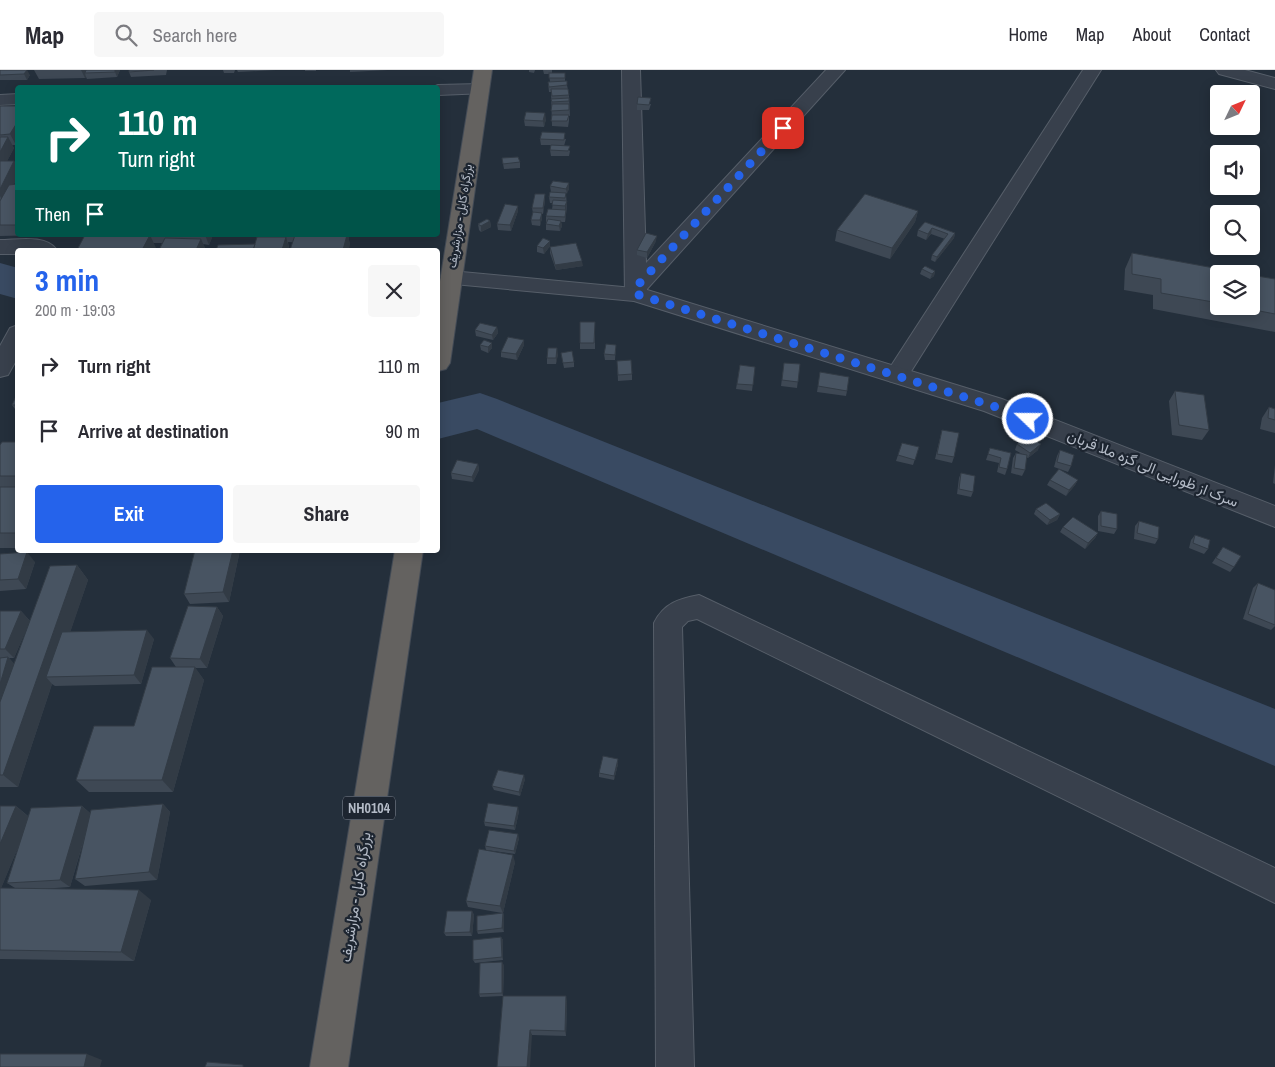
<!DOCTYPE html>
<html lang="en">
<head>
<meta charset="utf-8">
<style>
	body { margin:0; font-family:"Archivo Narrow",Vazirmatn,sans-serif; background:#f7f7f7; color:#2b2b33; height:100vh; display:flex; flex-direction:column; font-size:19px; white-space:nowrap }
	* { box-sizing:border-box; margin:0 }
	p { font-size:16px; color:#7c7c81 }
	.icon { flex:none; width:28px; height:28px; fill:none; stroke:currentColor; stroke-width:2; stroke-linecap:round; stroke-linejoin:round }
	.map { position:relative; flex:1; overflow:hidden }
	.side { position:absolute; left:15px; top:178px; width:425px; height:305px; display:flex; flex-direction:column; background:#fff; border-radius:5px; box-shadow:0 2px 12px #0003 }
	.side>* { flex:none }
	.top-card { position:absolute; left:15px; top:15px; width:425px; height:152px; border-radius:5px; box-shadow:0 2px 12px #0003; background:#00695c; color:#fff; overflow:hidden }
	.needle { width:32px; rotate:47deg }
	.controls { position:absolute; left:1210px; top:15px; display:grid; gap:10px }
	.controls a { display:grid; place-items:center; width:50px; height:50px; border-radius:5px; background:#fff; box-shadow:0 2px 12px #0003; font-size:25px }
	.pin { position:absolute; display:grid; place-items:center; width:42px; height:42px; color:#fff; margin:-21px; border-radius:10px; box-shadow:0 2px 8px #0006 }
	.me { position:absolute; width:55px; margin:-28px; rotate:292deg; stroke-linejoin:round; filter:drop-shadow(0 0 4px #0008) }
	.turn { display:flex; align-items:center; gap:18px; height:105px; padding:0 20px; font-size:22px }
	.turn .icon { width:65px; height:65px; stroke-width:2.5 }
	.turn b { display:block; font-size:35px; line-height:42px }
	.then { display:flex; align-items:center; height:48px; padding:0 20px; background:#0003; gap:10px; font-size:19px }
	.round { display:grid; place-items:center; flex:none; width:52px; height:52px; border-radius:5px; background:#f7f7f7 }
	.headline { display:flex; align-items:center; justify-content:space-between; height:85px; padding:0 20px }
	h1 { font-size:30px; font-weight:800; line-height:38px; color:#2563eb }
	.button { display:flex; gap:10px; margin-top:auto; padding:10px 20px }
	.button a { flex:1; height:58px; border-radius:5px; background:#2563eb; color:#fff; font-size:20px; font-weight:800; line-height:58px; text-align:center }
	.button a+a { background:#f7f7f7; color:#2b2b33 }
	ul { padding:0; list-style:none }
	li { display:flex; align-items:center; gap:15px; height:65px; padding:0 20px }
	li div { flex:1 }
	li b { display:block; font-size:19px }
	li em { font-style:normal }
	header { display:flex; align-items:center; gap:30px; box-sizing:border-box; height:70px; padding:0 25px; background:#fff; border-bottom:1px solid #e1e1e2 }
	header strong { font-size:24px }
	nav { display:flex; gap:28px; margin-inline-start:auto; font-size:18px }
	.search { width:350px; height:45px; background:#f7f7f7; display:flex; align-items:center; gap:12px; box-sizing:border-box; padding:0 18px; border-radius:5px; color:#7c7c81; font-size:19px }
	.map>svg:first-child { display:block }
</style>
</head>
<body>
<header>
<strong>Map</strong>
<div class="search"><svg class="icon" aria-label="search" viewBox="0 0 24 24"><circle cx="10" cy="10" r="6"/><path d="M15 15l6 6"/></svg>Search here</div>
<nav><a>Home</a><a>Map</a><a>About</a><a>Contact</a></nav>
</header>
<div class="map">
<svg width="1275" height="997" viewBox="0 0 1275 997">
	<rect width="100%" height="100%" fill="#242f3b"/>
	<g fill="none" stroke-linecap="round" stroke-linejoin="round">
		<g fill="#394a62" fill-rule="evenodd">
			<polygon points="0,193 18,198 18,229 0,224"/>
			<polygon points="480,323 497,329 1275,639 1275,696 477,359 438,369 438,333"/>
		</g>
		<defs>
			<g id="minor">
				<polygon points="622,0 640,0 646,193 826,0 845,0 647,219 647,224 644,229 636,231 628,229 625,224"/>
				<polygon points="1083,0 1101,0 905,311 897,313 889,311 885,305 889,299"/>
				<polygon points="1216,0 1245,0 1275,8 1275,19 1219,4"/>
				<path d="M0,170C17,170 46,164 57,180H18V184H0Z"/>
				<polygon points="18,255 18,287 8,305 0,307 0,276 10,258"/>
				<path d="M699,525L1275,798V833L697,549L688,551L682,557L694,997H656L654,553C664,533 679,529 699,525Z"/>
			</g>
			<g id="tertiary">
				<polygon points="480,14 486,15 489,19 486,23 438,25 438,18 431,18 438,15"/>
				<polygon points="18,24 18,34 0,35 0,25"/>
				<polygon points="451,201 644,219 1002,329 1275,436 1275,457 984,341 634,231 443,213 440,208 443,203"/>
			</g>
			<g id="trunk">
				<polygon points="474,0 492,0 450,293 446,299 438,301 438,224"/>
				<polygon points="395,480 423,480 348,997 310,997"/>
			</g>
		</defs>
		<use href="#minor" stroke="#565e69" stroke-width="2"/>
		<use href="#tertiary" stroke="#565e69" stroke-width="2"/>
		<use href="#trunk" stroke="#434b56" stroke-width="2"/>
		<use href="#minor" fill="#38404c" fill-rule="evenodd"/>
		<use href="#tertiary" fill="#38404c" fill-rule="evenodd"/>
		<use href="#trunk" fill="#646260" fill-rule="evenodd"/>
	</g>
	<g fill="#3e4854" fill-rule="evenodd">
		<polygon points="0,0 30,5 27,10 0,10"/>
		<polygon points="34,0 120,0 117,7 87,9 86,7 85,8 39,9"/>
		<polygon points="129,0 167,0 166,5 131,7 129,2"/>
		<polygon points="223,0 235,0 234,3 224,3"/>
		<polygon points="237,0 276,0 238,2"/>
		<rect x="305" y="0" width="11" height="1"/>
		<polygon points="350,0 388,0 350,2"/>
		<polygon points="529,0 535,0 534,3 529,2"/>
		<polygon points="543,0 552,0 552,3 565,3 565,11 567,15 569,25 570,46 569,46 569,51 568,57 552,56 551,22 549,22 548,12 550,12 549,4 544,4"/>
		<polygon points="637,34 651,34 649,40 637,40"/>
		<polygon points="0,36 18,36 18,72 16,75 12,75 14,78 7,91 14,91 18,97 18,106 14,114 18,114 18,165 46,165 0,166"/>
		<polygon points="546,49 544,57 525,56 524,50"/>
		<polygon points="540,69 566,69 564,76 570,81 569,86 551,86 550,80 551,75 541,75"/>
		<polygon points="502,88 520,92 520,98 504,99"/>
		<polygon points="550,116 569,119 566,124 567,136 565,152 561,152 562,156 560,161 546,160 546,146 552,139 553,133 550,133 549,127 554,122 551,122"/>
		<polygon points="545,124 545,130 543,144 542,144 542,148 540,156 532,155 531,150 533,143 532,138"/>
		<polygon points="518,136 518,141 511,161 498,160 497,154"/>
		<polygon points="918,141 915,152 890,189 835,171 837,160"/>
		<polygon points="490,151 491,157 481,162 479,160 478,154"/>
		<polygon points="925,152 955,163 954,168 935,192 931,190 932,185 945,169 931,164 926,170 917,166 918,160"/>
		<polygon points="85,165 213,165 209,175 203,174 206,180 159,180 162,173 154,173"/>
		<polygon points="263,165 348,165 350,175 288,172 289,178 255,174 263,167"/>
		<polygon points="550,171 550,176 544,184 537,182 537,176"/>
		<polygon points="656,171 647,188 637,185 637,180"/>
		<polygon points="550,177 583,196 556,200 550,183"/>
		<polygon points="1132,183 1219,204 1219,236 1251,236 1275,209 1275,262 1153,239 1153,225 1124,220 1125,199"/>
		<polygon points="922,199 935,201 934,206 930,209 920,204"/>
		<polygon points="595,252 595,279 580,279 580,273"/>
		<polygon points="497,257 498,263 493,270 476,266 475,260"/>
		<polygon points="524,270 524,275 517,290 501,287 501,282"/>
		<polygon points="492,273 492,278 488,283 481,280 480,275"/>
		<polygon points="616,275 615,290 605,290 604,284"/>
		<polygon points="561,283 574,292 574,297 564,298"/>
		<polygon points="558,284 556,294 547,294 547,288"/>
		<polygon points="617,291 632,304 632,310 618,311"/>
		<polygon points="784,293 800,294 797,318 781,316"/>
		<polygon points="740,295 755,297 752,321 736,319"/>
		<polygon points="820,302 847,321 846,326 817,322"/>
		<polygon points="1175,321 1209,360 1202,370 1172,365 1169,331"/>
		<polygon points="18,322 18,343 12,335"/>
		<polygon points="1269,337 1275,339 1275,363 1260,359 1262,348"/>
		<polygon points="942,360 954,387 952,393 935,389"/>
		<polygon points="18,372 18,478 0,478 0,375"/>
		<polygon points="902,373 919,377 913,395 896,391"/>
		<polygon points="1017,374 1038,380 1028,388 1026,387 1025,400 1022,406 1011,403 1013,388 1016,383 1022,384 1015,380"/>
		<polygon points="990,378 1011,383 1007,399 1005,405 997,402 999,393 986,390"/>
		<polygon points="1060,380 1071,396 1068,402 1054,397 1057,386"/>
		<polygon points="478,394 479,400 473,412 452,409 451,403"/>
		<polygon points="1275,395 1275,414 1273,413"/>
		<polygon points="961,403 973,422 971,427 957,424 959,408"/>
		<polygon points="1050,410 1078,410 1075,415 1066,426 1047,415"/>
		<polygon points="1036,439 1060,444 1057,450 1047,455 1034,444"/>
		<polygon points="1101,441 1117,459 1114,464 1098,461 1098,446"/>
		<polygon points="1139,451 1158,469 1155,474 1134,469 1135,456"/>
		<polygon points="1063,457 1098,463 1095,468 1085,479 1060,462"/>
		<polygon points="1195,465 1208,479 1204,484 1189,478 1191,470"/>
		<polygon points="1223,477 1234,497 1230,502 1212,493"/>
		<polygon points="240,480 229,532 190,534 184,524"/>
		<polygon points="0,484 35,492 26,519 0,521"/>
		<polygon points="77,495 88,510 70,562 154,569 141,614 55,616 52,614 18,717 0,717 0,541 21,541 30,551 14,588 9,588 14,594"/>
		<polygon points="1258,513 1275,520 1275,556 1271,560 1243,549 1253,518"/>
		<polygon points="217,537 223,546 207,598 195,598 204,610 173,722 89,722 76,710 134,656 176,597 170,588"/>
		<polygon points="618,689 618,694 614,710 599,707 599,703"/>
		<polygon points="525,709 520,726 494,720 492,716"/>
		<path d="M163,734L170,742L157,810L85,816L75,809L88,756L70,817L41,819L151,830L134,891L0,889V736H16L28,746L82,736L90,743ZM19,775L7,813L15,818H1Z"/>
		<polygon points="519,741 515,760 485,756 484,752"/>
		<polygon points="519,768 515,784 486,780 485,776"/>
		<polygon points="515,792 503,843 504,846 504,862 478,864 477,861 502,843 468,837 466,831"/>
		<polygon points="472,841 474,845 472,866 446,866 444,863"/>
		<polygon points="501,867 503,870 503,890 475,893 473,890"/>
		<polygon points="504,895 503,926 567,931 566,966 532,965 503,926 480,927 479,924"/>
	</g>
	<g fill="#323b45">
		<polygon points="27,0 30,5 27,10 24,4"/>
		<polygon points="81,0 90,0 85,3 86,7 85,8"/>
		<polygon points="115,0 120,0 117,7 115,2"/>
		<polygon points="545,43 546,49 544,57 543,51"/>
		<polygon points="18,51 18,60 16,60 18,63 18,72 16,75 10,64"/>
		<polygon points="8,67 14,78 2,101 0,98 0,82"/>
		<polygon points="14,91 18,97 18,106 4,134 0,126 0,119"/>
		<polygon points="569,113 569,119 567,124 566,119"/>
		<polygon points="545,124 545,130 543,144 543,138"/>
		<polygon points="567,131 566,146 565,152 565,136"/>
		<polygon points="518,136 518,141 511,161 510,155"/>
		<polygon points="918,141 915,152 890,189 892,178"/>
		<polygon points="542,143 542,148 540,156 540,150"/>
		<polygon points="490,151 491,157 481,162 481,156"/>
		<polygon points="561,151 562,156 560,161 559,156"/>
		<polygon points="932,158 931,164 926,170 928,164"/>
		<polygon points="955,163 954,168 935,192 937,187"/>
		<polygon points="150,165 157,180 142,180"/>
		<polygon points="205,165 213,165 209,175"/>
		<polygon points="347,165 348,165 350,175 349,180 343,180"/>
		<polygon points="657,166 656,171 647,188 647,182"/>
		<polygon points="286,167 289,178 289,180 282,180"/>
		<polygon points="201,169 206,180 196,180"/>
		<polygon points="550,171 550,176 544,184 543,178"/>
		<polygon points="582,191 583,196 556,200 555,195"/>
		<polygon points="935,201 934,206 930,209 932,204"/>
		<polygon points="497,257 498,263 493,270 492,265"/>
		<polygon points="524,270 524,275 517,290 516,284"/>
		<polygon points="492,273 492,278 488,283 488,277"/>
		<polygon points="557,278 558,284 556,294 556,288"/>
		<polygon points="1041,374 1038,380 1028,388 1030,383"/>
		<polygon points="478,394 479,400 473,412 472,407"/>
		<polygon points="1078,410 1075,415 1066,426 1069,420"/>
		<polygon points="1060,444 1057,450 1047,455 1050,450"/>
		<polygon points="1098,463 1095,468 1085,479 1088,473"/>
		<polygon points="233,480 240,480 229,532 223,522"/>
		<polygon points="27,482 35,492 26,519 18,509"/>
		<polygon points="77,495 88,510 55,607 46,607 52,614 18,717 3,705"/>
		<polygon points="217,537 223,546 207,598 200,589"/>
		<polygon points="21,541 30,551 14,588 5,579"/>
		<polygon points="147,560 154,569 141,614 134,605"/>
		<polygon points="8,587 21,601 0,673 0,614"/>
		<polygon points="195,597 204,610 173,722 162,710"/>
		<polygon points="618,689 618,694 614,710 614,706"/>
		<polygon points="524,705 525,709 520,726 519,722"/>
		<polygon points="163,734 170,742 157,810 149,802"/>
		<polygon points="16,736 30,748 0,821 0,774"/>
		<polygon points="82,736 91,744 70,817 60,810"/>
		<polygon points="518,737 519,741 515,760 514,756"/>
		<polygon points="518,764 519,768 515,784 514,781"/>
		<polygon points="513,785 515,792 503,843 500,836"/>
		<polygon points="139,820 151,830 134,891 121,882"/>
		<polygon points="472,841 474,845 472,866 470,862"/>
		<polygon points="503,843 504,846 504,862 502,858"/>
		<polygon points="501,867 503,870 503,890 502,887"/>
		<polygon points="502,892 504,895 503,926 502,923"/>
		<polygon points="566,926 567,931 566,966 565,961"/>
		<polygon points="530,960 532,965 530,997 527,997"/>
		<polygon points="87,984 102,990 100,997 84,997"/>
	</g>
	<g fill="#485462" stroke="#323b45">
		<polygon points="0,0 27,0 24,4 0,5"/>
		<polygon points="86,0 115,0 115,2 85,3"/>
		<polygon points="129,0 154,0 129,2"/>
		<rect x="549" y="3" width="16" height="5"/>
		<polygon points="567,11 567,15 549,17 548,12"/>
		<polygon points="551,19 568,19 569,25 552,26"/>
		<polygon points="638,27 651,28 649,35 637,34"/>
		<polygon points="569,28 569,31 552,32 551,29"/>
		<polygon points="552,34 569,34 569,40 551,41"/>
		<polygon points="0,36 18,36 18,51 10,64 0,65"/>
		<polygon points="526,42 545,43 543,51 524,50"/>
		<polygon points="552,45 569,45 567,51 551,51"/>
		<polygon points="542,62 565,63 564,70 540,69"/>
		<polygon points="0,67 8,67 0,82"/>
		<polygon points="551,75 570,76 568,81 550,80"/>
		<polygon points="518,87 520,92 503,94 502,88"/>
		<polygon points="0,91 14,91 0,119"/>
		<polygon points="553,111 569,113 566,119 550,116"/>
		<polygon points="18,114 18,155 0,155 0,131 9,115"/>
		<polygon points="550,122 566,123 565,128 549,127"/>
		<polygon points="535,124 545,124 543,138 532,138"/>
		<polygon points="865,124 918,141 892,178 837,160"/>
		<polygon points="553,130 567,131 565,136 552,135"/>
		<polygon points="505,134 518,136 510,155 497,154"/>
		<polygon points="548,139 566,140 565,147 546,146"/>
		<polygon points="533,142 542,143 540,150 531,150"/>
		<polygon points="487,149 490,151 481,156 478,154"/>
		<polygon points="548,149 561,151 559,156 546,154"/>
		<polygon points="925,152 955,163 937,187 932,185 948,164 932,158 928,164 918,160"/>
		<polygon points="646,163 657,166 647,182 637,180"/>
		<polygon points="85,165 150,165 142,180 77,180"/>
		<polygon points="263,165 295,165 294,166 263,167"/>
		<polygon points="295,165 347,165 343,180 290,180"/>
		<polygon points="257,167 286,167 282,180 253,180"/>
		<polygon points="165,168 201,169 196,180 159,180"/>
		<polygon points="543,168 550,171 543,178 537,176"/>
		<polygon points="576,173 582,191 555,195 550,177"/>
		<polygon points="255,174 253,180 216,180 218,175"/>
		<polygon points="1132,183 1247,204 1219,204 1219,233 1161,223 1161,209 1132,204"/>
		<polygon points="925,196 935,201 932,204 922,199"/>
		<polygon points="1251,205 1275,209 1275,244 1234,236 1251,236"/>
		<polygon points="580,252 595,252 594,273 580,273"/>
		<polygon points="480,253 497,257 492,265 475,260"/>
		<polygon points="508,267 524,270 516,284 501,282"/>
		<polygon points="484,270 492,273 488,277 480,275"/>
		<polygon points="606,274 616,275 615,285 604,284"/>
		<polygon points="548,278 557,278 556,288 547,288"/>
		<polygon points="572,281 574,292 563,293 561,283"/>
		<polygon points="631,290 632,304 618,305 617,291"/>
		<polygon points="784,293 800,294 798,312 782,310"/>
		<polygon points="740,295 755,297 753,315 737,314"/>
		<polygon points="820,302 849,307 847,321 818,316"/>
		<polygon points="1175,321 1204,325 1209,360 1179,355"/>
		<polygon points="18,322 18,335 12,335"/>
		<polygon points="1269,337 1275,339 1275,350 1268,348"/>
		<polygon points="942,360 959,363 954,387 937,384"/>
		<polygon points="1027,366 1041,374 1030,383 1017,374"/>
		<polygon points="2,372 18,372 18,406 0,406 0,375"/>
		<polygon points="902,373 919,377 915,390 898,385"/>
		<polygon points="990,378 1011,383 1007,399 999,397 1001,388 988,384"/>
		<polygon points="1060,380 1074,385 1071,396 1057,392"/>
		<polygon points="1016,383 1027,385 1025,400 1014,398"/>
		<polygon points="457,390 478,394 472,407 451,403"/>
		<polygon points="1059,399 1078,410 1069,420 1050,410"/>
		<polygon points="961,403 975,406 973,422 959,419"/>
		<rect x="0" y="417" width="18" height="46"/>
		<polygon points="1046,433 1060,444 1050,450 1036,439"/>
		<polygon points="1101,441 1117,444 1117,459 1101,456"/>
		<polygon points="1073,447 1098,463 1088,473 1063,457"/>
		<polygon points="1139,451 1159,457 1158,469 1137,463"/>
		<polygon points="1195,465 1210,470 1208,479 1193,473"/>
		<polygon points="1223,477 1241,486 1234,497 1216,488"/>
		<polygon points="195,480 233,480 223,522 184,524"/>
		<polygon points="27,482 18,509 0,510 0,484"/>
		<polygon points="77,495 3,705 0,705 0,632 50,496"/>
		<polygon points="1258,513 1275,520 1275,555 1248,544"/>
		<polygon points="188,536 217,537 200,589 170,588"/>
		<polygon points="0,541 21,541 5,579 0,579"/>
		<polygon points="147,560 134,605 46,607 62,562"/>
		<polygon points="8,587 0,614 0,588"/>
		<polygon points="152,597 195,597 162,710 76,710 94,656 134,656"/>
		<polygon points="603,686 618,689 614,706 599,703"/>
		<polygon points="498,700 524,705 519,722 492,716"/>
		<polygon points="488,733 518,737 514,756 484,752"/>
		<polygon points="163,734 149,802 75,809 91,740"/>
		<polygon points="0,736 16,736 0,774"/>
		<polygon points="82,736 60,810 7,813 31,738"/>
		<polygon points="489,760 518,764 514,781 485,776"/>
		<polygon points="479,779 513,785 500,836 466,831"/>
		<polygon points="0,818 139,820 121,882 0,880"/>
		<polygon points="447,841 472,841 470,862 444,863"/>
		<polygon points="503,843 502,858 477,861 477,846"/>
		<polygon points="501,867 502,887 473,890 473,870"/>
		<polygon points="502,892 502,923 479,924 480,893"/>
		<polygon points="503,926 566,926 565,961 530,960 527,997 497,997"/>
		<polygon points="0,984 87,984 84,997 0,997"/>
		<polygon points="207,992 243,995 243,997 205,997"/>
	</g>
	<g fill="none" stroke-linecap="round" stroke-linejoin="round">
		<polyline stroke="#2563eb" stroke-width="9" stroke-dasharray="0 16.2" points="783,58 636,217 636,224 993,336 1028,349"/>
	</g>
	<g text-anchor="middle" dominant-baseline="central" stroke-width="4.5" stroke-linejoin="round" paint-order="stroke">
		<g font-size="12" fill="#b4bbc7" stroke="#1d2530">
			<text transform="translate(460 146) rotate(-81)">بزرگراه کابل - مزارشریف</text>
		</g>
		<rect fill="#1d2530" stroke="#878e9a" stroke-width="1" x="343" y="726.5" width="52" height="23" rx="4"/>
		<g font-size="14" font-weight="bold" fill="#b4bbc7">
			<text x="369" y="738">NH0104</text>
		</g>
		<g font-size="15" fill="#b4bbc7" stroke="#1d2530">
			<text transform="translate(1153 398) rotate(22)">سرک از ظورایی الی گزه ملا قربان</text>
			<text transform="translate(355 827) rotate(-81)">بزرگراه کابل - مزارشریف</text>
		</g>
	</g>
</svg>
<div class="controls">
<a><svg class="needle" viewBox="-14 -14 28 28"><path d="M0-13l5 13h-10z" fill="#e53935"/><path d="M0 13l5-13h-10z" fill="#7c7c81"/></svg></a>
<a><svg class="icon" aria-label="sound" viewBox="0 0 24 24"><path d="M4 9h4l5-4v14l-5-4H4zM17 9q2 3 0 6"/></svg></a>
<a><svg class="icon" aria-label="search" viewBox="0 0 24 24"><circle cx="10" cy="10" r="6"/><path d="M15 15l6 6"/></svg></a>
<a><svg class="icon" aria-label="layers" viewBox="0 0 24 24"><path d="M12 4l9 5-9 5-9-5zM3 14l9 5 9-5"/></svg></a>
</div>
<div class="pin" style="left:783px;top:58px;background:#d93025"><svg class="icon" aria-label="arrive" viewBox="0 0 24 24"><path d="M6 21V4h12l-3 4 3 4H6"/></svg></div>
<svg class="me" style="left:1028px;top:349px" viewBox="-20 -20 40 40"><circle r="17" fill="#2563eb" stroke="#fff" stroke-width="3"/><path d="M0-11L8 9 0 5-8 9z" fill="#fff"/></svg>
<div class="top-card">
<div class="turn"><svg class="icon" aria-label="right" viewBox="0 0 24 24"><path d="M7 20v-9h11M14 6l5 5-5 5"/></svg><div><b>110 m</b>Turn right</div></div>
<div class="then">Then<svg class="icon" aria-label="arrive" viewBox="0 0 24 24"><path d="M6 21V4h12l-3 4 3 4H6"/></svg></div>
</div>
<section class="side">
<div class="headline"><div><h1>3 min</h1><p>200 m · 19:03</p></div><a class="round"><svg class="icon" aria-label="close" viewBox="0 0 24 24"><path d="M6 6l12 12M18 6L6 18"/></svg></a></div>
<ul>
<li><svg class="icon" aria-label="right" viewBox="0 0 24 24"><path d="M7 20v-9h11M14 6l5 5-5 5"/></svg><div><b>Turn right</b></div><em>110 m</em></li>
<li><svg class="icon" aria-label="arrive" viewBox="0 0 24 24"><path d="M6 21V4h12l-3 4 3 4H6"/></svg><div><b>Arrive at destination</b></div><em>90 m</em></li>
</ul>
<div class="button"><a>Exit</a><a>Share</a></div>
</section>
</div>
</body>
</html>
